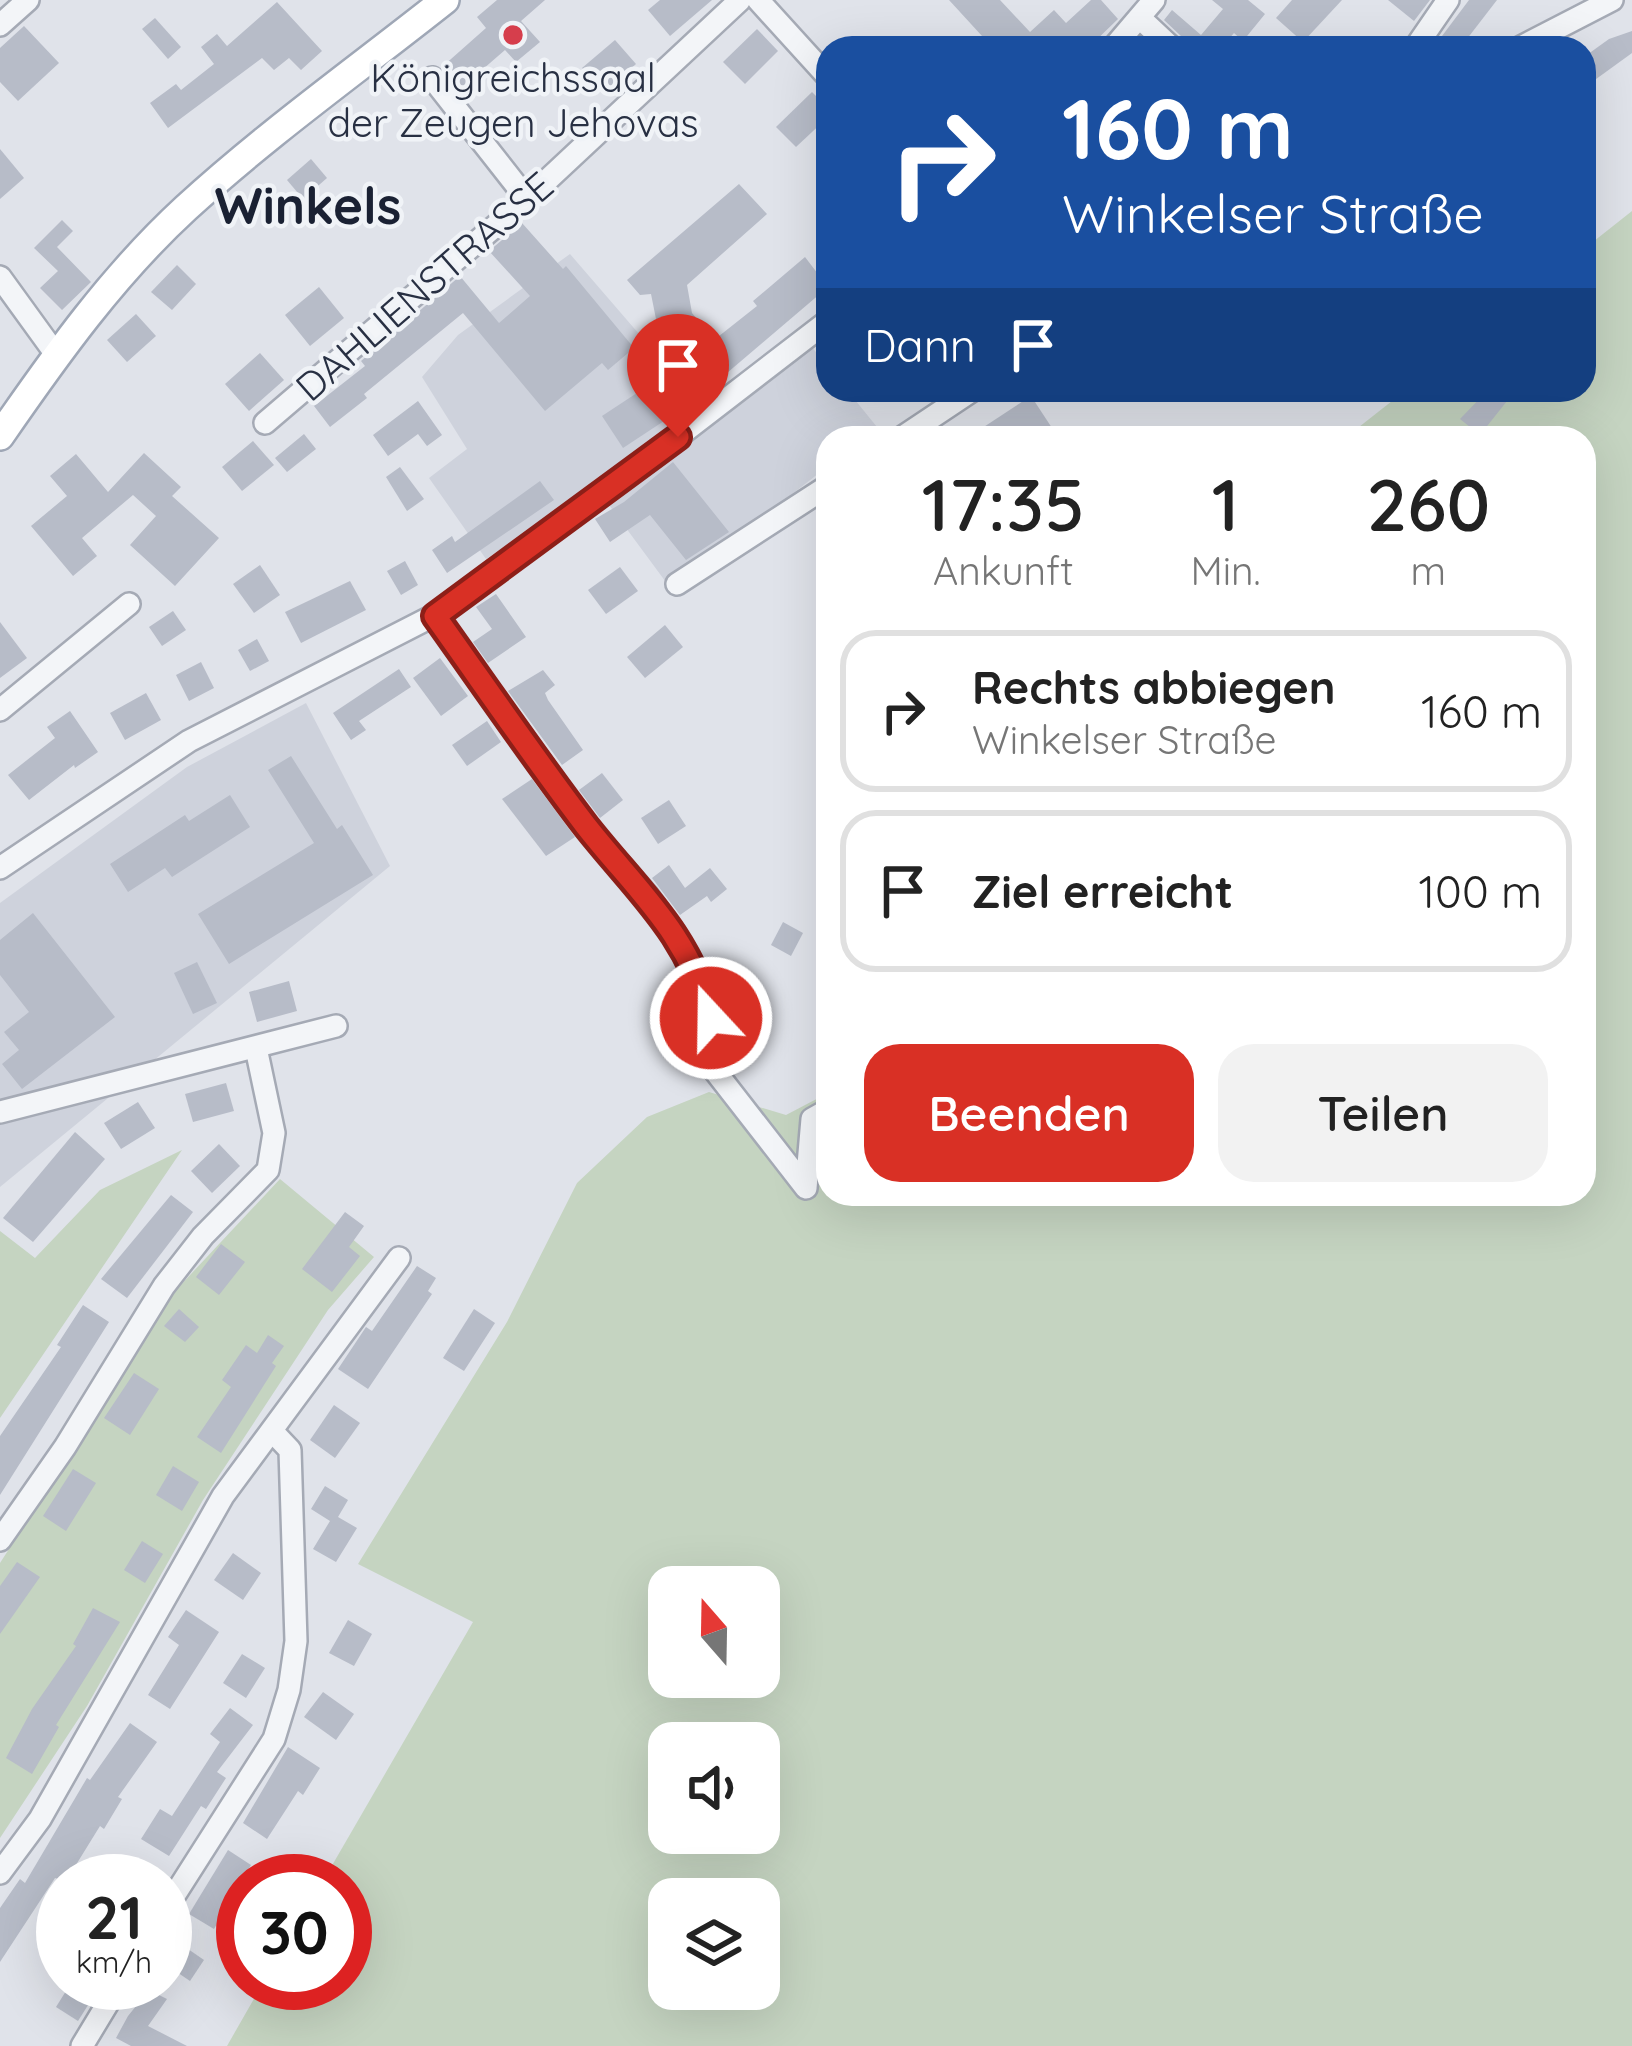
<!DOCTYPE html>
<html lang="de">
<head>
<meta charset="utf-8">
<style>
	body { margin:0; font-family:Quicksand,sans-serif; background:#f2f2f2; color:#222; height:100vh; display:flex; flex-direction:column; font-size:45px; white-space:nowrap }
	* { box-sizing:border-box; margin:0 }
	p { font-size:39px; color:#767676 }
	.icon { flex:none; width:66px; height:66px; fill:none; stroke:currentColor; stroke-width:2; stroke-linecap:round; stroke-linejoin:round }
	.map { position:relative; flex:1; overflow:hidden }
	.side { position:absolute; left:816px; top:426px; width:780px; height:780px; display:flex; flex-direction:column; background:#fff; border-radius:36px; box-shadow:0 12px 48px #0002 }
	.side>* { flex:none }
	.banner { position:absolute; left:816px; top:36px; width:780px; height:366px; border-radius:36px; box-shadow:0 12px 48px #0002; background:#1a4fa0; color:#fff; overflow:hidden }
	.needle { width:78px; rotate:340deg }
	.fabs { position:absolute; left:648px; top:1566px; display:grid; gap:24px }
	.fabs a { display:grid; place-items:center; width:132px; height:132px; border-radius:24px; background:#fff; box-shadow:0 12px 48px #0002; font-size:60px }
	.speed { position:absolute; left:36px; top:1854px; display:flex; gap:24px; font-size:60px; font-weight:700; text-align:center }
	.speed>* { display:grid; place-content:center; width:156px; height:156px; border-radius:50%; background:#fff; box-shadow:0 12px 48px #0002; line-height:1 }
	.speed small { font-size:30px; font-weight:400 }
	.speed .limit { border:18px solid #d22; background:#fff; color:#111 }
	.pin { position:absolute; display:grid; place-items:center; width:102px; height:102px; color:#fff; margin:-123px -51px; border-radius:50% 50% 50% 0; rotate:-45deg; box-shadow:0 0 12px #0007 }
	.pin .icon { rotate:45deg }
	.me { position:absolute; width:132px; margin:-66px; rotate:339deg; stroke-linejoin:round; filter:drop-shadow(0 0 9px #0008) }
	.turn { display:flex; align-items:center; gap:42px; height:252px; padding:0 48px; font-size:54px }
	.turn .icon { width:156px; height:156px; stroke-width:2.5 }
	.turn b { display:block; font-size:84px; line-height:102px }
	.then { display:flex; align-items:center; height:114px; padding:0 48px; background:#0003; gap:24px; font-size:45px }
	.eta { display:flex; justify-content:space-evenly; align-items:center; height:204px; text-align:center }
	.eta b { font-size:72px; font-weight:600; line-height:84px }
	.button { display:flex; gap:24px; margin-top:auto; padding:24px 48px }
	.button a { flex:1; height:138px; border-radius:36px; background:#d93025; color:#fff; font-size:48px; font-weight:600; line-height:138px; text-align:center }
	.button a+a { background:#f2f2f2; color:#222 }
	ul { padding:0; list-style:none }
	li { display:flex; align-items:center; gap:36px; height:162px; margin:0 24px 18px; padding:0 24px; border:6px solid #e0e0e0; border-radius:36px }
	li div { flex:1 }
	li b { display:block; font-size:45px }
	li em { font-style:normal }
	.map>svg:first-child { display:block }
</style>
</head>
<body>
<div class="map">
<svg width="1632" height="2046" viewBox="0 0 1632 2046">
	<rect width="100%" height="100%" fill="#e0e3ea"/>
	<g fill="#ced2dc">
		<polygon points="570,254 715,422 811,346 828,367 828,390 847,390 877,427 863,438 828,438 828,466 671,589 595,486 486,559 429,478 467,449 422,377 458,335"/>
		<polygon points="306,703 390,866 0,1187 0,903 187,767"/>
	</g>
	<g fill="#c5d4c1" fill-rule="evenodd">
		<path d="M1632,211V2046H227L263,1983H345V1881H323L473,1622L358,1564L507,1322L577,1183L647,1117L709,1092L786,1115L828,1093V1194H1584V438H1345L1406,390H1584V249ZM669,1587H759V1677H669ZM669,1743H759V1833H669ZM669,1899H759V1989H669Z"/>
		<polygon points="182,1150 0,1418 0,1231 35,1258 100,1190"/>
		<polygon points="280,1179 374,1257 328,1310 203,1500 87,1706 0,1838 0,1563 176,1290"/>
	</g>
	<g fill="#b7bcc8">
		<polygon points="497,0 545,0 521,21 540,42 516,62 505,50 460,89 442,67 486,28 477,17"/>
		<polygon points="660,0 712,0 670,36 648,10"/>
		<polygon points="949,0 1000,0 1030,32 1054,10 1066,23 1091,0 1101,0 1118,19 1088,48 993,48"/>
		<polygon points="1212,0 1248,0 1265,14 1243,41 1234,33 1221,48 1187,48 1182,37 1164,20 1172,10 1201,35 1223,9"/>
		<polygon points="1292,0 1342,0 1303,42 1276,18"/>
		<polygon points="1388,0 1430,0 1414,21"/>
		<polygon points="1469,0 1497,0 1460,48 1433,48"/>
		<polygon points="277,2 322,51 301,70 289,58 274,70 262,58 168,128 150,103 176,84 181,90 214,64 201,47 217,34 227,46"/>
		<polygon points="155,18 181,47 168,59 142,29"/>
		<polygon points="24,26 59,63 18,101 0,82 0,48"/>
		<polygon points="757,29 778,51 745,84 723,62"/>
		<polygon points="1632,31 1632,53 1592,82 1584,71 1584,57 1609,39"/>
		<polygon points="615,40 636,64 604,92 582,68"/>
		<polygon points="812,92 828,108 828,117 796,147 776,127"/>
		<polygon points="0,149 24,178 0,199"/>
		<polygon points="311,159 327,178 303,199 287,180"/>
		<polygon points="739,184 767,214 687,285 692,313 714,340 757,306 753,301 805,257 828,287 707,390 656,319 651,294 640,295 627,280"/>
		<polygon points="62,220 73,231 57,247 91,282 62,310 40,288 58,271 34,248"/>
		<polygon points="522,223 563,269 566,266 634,348 608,370 602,363 545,411 463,313 364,394 367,398 330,427 314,406 365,366 361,361 460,276 499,323 530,296 489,251"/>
		<polygon points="177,265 196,284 172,310 151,292"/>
		<polygon points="319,287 344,318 310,346 285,315"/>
		<polygon points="136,314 156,336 127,362 107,340"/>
		<polygon points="260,353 284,380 249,411 225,384"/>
		<polygon points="646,387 667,419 623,448 602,416"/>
		<polygon points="1488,390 1507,401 1480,435 1460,419"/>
		<polygon points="1031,396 1054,431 1043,438 967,438"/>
		<polygon points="418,401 442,435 427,446 418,434 388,456 373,435"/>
		<polygon points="304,434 316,449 287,472 275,458"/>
		<polygon points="253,441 274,465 242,491 222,467"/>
		<polygon points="144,453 181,487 172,496 219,538 175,586 130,545 156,516 133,495 82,538 97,556 73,576 31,526 67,496 50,476 76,454 108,492"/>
		<polygon points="673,462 729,532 686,560 650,515 610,542 595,519 624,502"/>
		<polygon points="400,467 424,499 407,511 386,477"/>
		<polygon points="540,481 554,500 447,573 432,550 452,536 455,542"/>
		<polygon points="405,561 418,585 401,595 387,571"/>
		<polygon points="260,565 280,595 254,613 233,584"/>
		<polygon points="620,567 638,591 606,614 588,590"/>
		<polygon points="350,581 366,610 301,643 285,612"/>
		<polygon points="496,594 526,637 488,663 473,642 492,629 476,607"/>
		<polygon points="173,611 186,630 162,646 149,627"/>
		<polygon points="0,622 27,658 0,678"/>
		<polygon points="665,625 683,647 645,678 627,657"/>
		<polygon points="257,639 269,661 250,671 238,650"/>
		<polygon points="440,658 468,696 441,716 413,678"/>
		<polygon points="201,662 214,688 189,701 176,675"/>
		<polygon points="399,669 411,687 359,721 366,730 351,740 333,713"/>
		<polygon points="543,670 555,685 545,693 548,700 583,750 562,765 508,691"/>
		<polygon points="146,693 161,720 125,740 110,713"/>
		<polygon points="70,711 98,752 75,768 74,765 29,800 8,775 55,738 47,727"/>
		<polygon points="487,721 501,742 467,766 452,745"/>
		<polygon points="291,756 337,829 342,825 373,875 229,964 198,914 314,843 268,770"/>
		<polygon points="602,773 623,800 600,818 579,790"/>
		<polygon points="532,779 575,837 546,856 502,799"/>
		<polygon points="230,795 250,827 172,877 165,868 128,892 110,864 185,815 189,821"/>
		<polygon points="669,800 686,826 658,844 641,818"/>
		<polygon points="669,865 685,888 710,868 727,889 711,902 707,896 680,915 652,878"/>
		<polygon points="33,913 115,1017 22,1089 2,1064 19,1050 4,1032 29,1012 0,975 0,940"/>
		<polygon points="783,922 803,933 791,956 771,945"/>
		<polygon points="197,962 217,1003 193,1014 174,973"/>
		<polygon points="289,981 297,1011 257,1022 249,992"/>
		<polygon points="226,1083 234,1111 193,1122 185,1094"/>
		<polygon points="138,1102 155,1128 121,1149 104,1123"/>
		<polygon points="75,1132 105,1159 33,1242 3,1218"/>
		<polygon points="219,1144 240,1166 212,1193 191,1171"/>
		<polygon points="171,1195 193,1212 127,1298 101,1279"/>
		<polygon points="345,1212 364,1226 349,1247 360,1256 332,1292 302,1269"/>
		<polygon points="221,1244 245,1262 219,1295 196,1277"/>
		<polygon points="417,1266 436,1278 428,1291 432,1294 368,1389 338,1369 366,1327 372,1331"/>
		<polygon points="83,1305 109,1322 0,1495 0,1436 61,1347 57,1345"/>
		<polygon points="179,1309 199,1327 185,1342 164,1326"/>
		<polygon points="474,1309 495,1323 464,1371 443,1358"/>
		<polygon points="268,1335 284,1346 272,1363 276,1366 221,1453 197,1437 231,1387 222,1380 246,1345 257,1353"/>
		<polygon points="134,1373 159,1389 130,1435 104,1418"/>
		<polygon points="334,1405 360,1423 335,1458 310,1440"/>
		<polygon points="173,1466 199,1482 182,1511 156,1495"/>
		<polygon points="73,1469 96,1483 66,1531 43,1516"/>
		<polygon points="325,1486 348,1500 338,1517 357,1528 336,1562 313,1549 330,1521 311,1509"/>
		<polygon points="142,1541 163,1554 145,1583 124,1570"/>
		<polygon points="233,1553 261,1573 243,1600 214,1580"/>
		<polygon points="17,1562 40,1577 0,1634 0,1586"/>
		<polygon points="93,1608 120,1622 56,1725 59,1727 32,1774 6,1758 32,1709 76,1646 73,1644"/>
		<polygon points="186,1610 219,1632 170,1709 148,1695 179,1645 168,1637"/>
		<polygon points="348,1620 372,1634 354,1666 329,1653"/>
		<polygon points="242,1654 265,1668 246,1698 223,1683"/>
		<polygon points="323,1692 354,1714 336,1740 304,1717"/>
		<polygon points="230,1708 253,1725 217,1772 226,1778 206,1809 201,1806 169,1856 141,1839 160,1809 172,1816 220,1742 210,1734"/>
		<polygon points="130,1723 157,1742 118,1797 122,1799 104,1829 100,1826 66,1881 55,1878 0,1962 0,1908 20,1879 25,1883 87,1778 90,1780"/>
		<polygon points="288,1747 320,1768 303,1795 298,1791 267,1839 243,1823"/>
		<polygon points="228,1850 251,1865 214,1929 189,1914"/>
		<polygon points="175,1940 204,1960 190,1981 165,1964 165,1954"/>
		<polygon points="71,1983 102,1983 78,2021 56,2007"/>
		<polygon points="149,1990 167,1999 148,2026 187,2046 131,2046 116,2038 128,2016"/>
	</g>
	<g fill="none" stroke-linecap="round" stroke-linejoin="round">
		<defs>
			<g id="minor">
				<polyline points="758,0 828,77"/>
				<polyline points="1140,18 1172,48"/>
				<polyline points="0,25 28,0"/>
				<polyline points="1113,48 1154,0"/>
				<polyline points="1415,48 1448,0"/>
				<polyline points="1519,48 1612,0"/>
				<polyline points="432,78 527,199"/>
				<polyline points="0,277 55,353"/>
				<polyline points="265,423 527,199 740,0"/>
				<polyline points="901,438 973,390"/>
				<polyline points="677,584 828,486"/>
				<polyline points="435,615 589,829 648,896 674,932 710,1012 716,1043 715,1071 806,1188 812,1119 828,1110"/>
				<polyline points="0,710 129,604"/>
				<polyline points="0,868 189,741 435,615 619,482 828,321"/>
				<polyline points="0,1112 336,1026"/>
				<polyline points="0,1540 65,1447 164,1286 203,1236 268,1170 274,1133 256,1048"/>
				<polyline points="0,1873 40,1819 223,1496 399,1258"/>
				<polyline points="165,1910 274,1739 289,1690 296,1641 290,1450 272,1431"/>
				<polyline points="82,2046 120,1983"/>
			</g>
			<path id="major" d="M0,436C56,355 113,275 186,208C268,133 358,69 445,0"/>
		</defs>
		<use href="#minor" stroke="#a5aab5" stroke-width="26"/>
		<use href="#major" stroke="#9fa7b6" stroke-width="32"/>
		<use href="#minor" stroke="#f3f5f8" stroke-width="21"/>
		<use href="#major" stroke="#fff" stroke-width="27"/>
	</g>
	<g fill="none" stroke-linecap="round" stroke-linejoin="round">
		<defs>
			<path id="route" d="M678,437L435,616C485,686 534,758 586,826C638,892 688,932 711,1018"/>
		</defs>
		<use href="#route" stroke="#8d1f18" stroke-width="30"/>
		<use href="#route" stroke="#d93025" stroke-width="21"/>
	</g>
	<circle fill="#d63e4c" stroke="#f0f3f7" stroke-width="4.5" cx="513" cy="35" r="12"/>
	<g text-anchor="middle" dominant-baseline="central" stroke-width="9" stroke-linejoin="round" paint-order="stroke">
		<g font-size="39" fill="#283043" stroke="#f0f3f7">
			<text x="513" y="77">Königreichssaal<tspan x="513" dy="45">der Zeugen Jehovas</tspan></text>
		</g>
		<g font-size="39" fill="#283043" stroke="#f0f3f7">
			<text transform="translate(424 286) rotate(-41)">DAHLIENSTRASSE</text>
		</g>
		<g font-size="51" font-weight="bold" fill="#1a2133" stroke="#f0f3f7">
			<text x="308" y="205">Winkels</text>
		</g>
	</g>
</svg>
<div class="fabs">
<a><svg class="needle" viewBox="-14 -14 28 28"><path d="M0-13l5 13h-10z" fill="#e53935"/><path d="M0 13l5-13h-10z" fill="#767676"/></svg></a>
<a><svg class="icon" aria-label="sound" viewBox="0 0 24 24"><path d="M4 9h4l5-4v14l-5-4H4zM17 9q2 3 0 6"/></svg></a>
<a><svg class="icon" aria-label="layers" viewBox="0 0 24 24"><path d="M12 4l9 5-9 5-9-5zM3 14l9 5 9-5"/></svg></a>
</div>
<div class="speed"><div>21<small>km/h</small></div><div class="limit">30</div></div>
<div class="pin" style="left:678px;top:437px;background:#d93025"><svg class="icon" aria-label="arrive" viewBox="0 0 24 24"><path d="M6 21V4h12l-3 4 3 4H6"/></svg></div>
<svg class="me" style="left:711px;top:1018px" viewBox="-20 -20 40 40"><circle r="17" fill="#d93025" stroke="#fff" stroke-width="3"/><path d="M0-11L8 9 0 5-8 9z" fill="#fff"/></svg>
<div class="banner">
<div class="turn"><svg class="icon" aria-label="right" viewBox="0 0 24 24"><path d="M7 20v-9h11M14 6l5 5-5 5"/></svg><div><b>160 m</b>Winkelser Straße</div></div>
<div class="then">Dann<svg class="icon" aria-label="arrive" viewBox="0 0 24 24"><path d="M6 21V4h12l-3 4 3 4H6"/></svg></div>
</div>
<section class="side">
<div class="eta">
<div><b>17:35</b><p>Ankunft</p></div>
<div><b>1</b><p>Min.</p></div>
<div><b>260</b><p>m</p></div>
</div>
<ul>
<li><svg class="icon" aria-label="right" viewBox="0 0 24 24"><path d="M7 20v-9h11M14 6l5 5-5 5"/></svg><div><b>Rechts abbiegen</b><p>Winkelser Straße</p></div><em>160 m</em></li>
<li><svg class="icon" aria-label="arrive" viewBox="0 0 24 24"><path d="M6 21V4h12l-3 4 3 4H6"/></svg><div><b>Ziel erreicht</b></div><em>100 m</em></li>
</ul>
<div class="button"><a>Beenden</a><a>Teilen</a></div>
</section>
</div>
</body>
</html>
